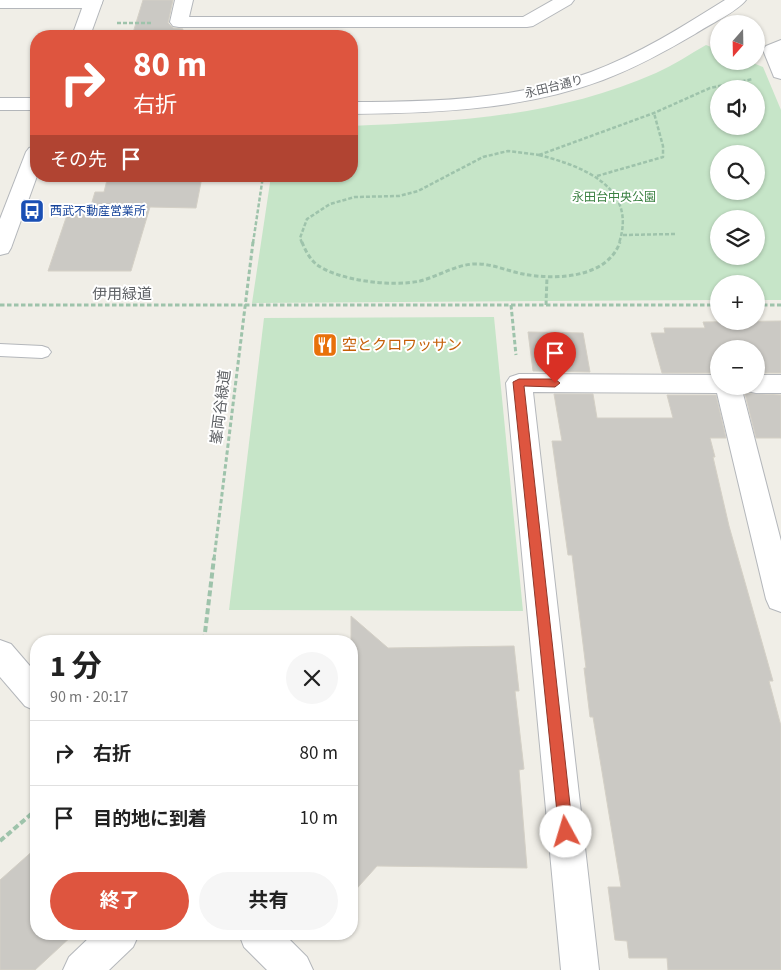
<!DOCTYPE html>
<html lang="ja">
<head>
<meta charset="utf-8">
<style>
	body { margin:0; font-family:"Source Sans 3","Noto Sans JP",sans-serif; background:#f6f6f6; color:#222; height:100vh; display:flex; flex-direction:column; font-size:19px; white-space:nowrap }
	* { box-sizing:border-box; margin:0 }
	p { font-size:16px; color:#767676 }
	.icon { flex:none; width:28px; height:28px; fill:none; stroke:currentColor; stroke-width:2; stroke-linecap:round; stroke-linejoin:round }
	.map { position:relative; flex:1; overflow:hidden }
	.sheet { position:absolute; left:30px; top:635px; width:328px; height:305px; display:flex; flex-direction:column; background:#fff; border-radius:20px; box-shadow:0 1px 4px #0004 }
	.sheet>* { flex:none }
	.banner { position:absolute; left:30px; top:30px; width:328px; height:152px; border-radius:20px; box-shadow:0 1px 4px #0004; background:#de553f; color:#fff; overflow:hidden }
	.needle { width:32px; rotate:200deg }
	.buttons { position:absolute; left:710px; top:15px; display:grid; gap:10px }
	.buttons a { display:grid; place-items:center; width:55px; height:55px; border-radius:50%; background:#fff; box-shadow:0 1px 4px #0004; font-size:25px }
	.pin { position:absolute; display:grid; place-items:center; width:42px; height:42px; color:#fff; margin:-51px -21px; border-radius:50% 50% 50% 0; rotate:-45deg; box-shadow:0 0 5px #0007 }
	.pin .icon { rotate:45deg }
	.me { position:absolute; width:55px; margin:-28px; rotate:354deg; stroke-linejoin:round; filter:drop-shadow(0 0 4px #0008) }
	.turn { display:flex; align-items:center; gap:18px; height:105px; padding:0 20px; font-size:22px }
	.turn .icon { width:65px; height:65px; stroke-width:2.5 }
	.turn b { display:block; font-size:35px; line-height:42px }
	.then { display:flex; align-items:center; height:48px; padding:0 20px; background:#0003; gap:10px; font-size:19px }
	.round { display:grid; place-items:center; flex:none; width:52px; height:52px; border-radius:26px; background:#f6f6f6 }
	.head { display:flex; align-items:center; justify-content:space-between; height:85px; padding:0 20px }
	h1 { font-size:30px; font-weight:700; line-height:38px }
	.primary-button { display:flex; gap:10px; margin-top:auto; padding:10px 20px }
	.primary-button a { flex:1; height:58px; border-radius:30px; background:#de553f; color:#fff; font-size:20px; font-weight:700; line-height:58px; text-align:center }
	.primary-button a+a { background:#f6f6f6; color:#222 }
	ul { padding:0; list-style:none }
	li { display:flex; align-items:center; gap:15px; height:65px; padding:0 20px; border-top:1px solid #e0e0e0 }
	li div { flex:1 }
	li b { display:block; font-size:19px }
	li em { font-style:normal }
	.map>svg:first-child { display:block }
</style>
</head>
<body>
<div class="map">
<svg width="781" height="970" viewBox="0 0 781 970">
	<rect width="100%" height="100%" fill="#f0eee7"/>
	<g fill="#c6e5c8" fill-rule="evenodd">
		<path d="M706,45L719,50V61H748L763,67L781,110V300H756V284H719V300L252,303L271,176H351V126C456,122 559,116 656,73C674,65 690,54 706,45ZM719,89H756V126H719ZM719,154H756V191H719ZM719,219H756V256H719Z"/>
		<polygon points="494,317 523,611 229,610 264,318"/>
	</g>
	<g fill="#cbc9c4" stroke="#d4d0c6">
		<polygon points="143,0 173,0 168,23 173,28 183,29 181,36 132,36"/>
		<polygon points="108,176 202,177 196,208 150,207 131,271 48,271 68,212 89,212 95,192 104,192"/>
		<polygon points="781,321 781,373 756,373 756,349 719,349 719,373 662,373 651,333 665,333 664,328 705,328 703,322"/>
		<polygon points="528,332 583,333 590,372 533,371"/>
		<polygon points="743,386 747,393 781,395 781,438 756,438"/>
		<polygon points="554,394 593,394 597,418 673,418 667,395 716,395 726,438 710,438 715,457 713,457 729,526 773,681 769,681 781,726 781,970 668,970 667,958 629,958 627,941 615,940 608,887 621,887 593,717 590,717 584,668 586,668 572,555 568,555 552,441 562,441"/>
		<polygon points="351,616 388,648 514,646 519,691 515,691 524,769 519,770 527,868 377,866 351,895"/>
		<polygon points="36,848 36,934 74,934 35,970 0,970 0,880"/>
	</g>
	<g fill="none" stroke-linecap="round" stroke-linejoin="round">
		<defs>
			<polygon id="lane" points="0,344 42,346 48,348 51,352 48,356 42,358 0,356"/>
			<g id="street">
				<polygon points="0,0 100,0 102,3 99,7 93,8 0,8"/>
				<polygon points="175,0 193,0 189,17 523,17 553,0 574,0 571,4 533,26 527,27 179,27 173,26 170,22"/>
				<polygon points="781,40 781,79 774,77 763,50 766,46"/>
				<polygon points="519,374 719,375 719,386 741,386 781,541 781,612 770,608 766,599 717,393 533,392 599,970 561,970 506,383 510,377"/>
				<polygon points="756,375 781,375 781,393 756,393 747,391 745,386 756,386"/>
				<polygon points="93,934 139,934 133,947 109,970 63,970 69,957"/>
			</g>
			<g id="secondary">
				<polygon points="85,0 103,0 90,36 72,36"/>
				<path d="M725,0H746C737,12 708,25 695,34C666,51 635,68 603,80C522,110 436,113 351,114V102C432,102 515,100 591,72C639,54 682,27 725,0Z"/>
				<rect x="0" y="98" width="36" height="12"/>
				<polygon points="36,146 37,176 11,248 8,253 0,255 0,219 26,152 29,148"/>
				<polygon points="0,640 11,644 36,673 36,711 25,706 0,677"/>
				<polygon points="239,934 284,934 307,957 313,970 267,970 244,947"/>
			</g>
		</defs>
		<use href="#lane" stroke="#b4b7bb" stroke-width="2"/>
		<use href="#street" stroke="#b4b7bb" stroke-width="2"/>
		<use href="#secondary" stroke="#b3b6ba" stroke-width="2"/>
		<g stroke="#9ec3ab" stroke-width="2.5" stroke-dasharray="4 2" stroke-linecap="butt">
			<polyline points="117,23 151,23"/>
			<path d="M539,155C582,166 638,187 619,243"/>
			<polyline points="539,155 654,113 710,88 753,79"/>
			<polyline points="597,176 663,157 663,146 654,113"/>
			<polyline points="623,235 677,234"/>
			<polyline points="253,243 263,176"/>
			<polyline points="302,243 300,238 307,219 330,204 355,197 399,196 418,191 483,157 508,151 539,155"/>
		</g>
		<g stroke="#9ec3ab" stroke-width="3" stroke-dasharray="4.5 2.5" stroke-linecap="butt">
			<path d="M302,242C305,250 310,259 316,264C338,281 394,287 420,281C439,276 455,265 474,264C491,263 507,271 523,274C554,280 607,279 620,242"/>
			<polyline points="0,305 719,305"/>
			<polyline points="511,305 516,355"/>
			<polyline points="546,305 547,277"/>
			<polyline points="756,305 781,305"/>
			<polyline points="214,559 253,242"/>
		</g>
		<g stroke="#9ec3ab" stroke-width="4" stroke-dasharray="6 3" stroke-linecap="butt">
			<polyline points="204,641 214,558"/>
			<polyline points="0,841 36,810"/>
		</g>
		<use href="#lane" fill="#fff" fill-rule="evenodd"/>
		<use href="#street" fill="#fff" fill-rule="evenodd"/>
		<use href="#secondary" fill="#fff" fill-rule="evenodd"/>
	</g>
	<polygon fill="#de553f" stroke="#903729" points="519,379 555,379 560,383 555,387 524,386 573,832 571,837 566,839 561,837 559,832 513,382"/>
	<defs>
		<symbol id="bus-square" viewBox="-11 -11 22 22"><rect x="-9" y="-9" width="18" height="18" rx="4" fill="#1a4fb4" stroke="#fff"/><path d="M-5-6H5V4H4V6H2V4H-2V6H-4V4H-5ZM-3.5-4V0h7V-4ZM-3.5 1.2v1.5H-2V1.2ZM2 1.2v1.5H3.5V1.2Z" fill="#fff"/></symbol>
		<symbol id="restaurant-square" viewBox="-11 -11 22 22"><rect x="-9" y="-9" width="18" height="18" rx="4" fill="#e8710a" stroke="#fff"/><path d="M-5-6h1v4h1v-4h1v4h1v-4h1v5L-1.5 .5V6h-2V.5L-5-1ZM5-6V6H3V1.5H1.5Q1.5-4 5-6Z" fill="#fff"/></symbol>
	</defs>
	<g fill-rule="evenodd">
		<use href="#bus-square" x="18" y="197" width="28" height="28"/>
		<use href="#restaurant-square" x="311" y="331" width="28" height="28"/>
	</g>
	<g text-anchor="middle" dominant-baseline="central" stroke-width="4" stroke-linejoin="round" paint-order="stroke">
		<g font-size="12" fill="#5f6266" stroke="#fff">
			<text transform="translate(554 87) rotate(-14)">永田台通り</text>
		</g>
		<g font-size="12" fill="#3b8142" stroke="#fff">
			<text x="614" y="197">永田台中央公園</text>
		</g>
		<g font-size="12" fill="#164399" stroke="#fff" text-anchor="start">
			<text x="50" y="211">西武不動産営業所</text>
		</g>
		<g font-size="15" fill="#5f6266" stroke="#fff">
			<text x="122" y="294">伊用緑道</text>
			<text transform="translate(221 407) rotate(-83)">峯両谷緑道</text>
		</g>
		<g font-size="15" fill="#c56008" stroke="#fff" text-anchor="start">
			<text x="342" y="345">空とクロワッサン</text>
		</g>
	</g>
</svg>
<div class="buttons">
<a><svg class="needle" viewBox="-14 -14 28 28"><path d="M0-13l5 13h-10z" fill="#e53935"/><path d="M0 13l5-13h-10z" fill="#767676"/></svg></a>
<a><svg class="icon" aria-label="sound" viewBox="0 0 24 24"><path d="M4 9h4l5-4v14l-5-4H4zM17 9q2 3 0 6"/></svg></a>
<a><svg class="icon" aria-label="search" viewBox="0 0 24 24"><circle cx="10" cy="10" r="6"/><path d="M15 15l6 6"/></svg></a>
<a><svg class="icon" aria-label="layers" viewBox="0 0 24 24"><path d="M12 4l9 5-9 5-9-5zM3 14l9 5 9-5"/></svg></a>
<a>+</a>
<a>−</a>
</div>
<div class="pin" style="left:555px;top:383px;background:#d93025"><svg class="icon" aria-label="arrive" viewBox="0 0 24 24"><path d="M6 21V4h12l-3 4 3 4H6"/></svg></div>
<svg class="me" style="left:566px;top:832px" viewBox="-20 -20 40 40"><circle r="19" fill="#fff"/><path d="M0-13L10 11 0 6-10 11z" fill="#de553f"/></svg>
<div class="banner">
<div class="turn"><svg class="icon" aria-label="right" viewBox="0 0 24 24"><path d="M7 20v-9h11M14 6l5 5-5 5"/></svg><div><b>80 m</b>右折</div></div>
<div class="then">その先<svg class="icon" aria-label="arrive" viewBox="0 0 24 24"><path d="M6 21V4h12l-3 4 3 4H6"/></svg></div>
</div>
<section class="sheet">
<div class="head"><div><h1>1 分</h1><p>90 m · 20:17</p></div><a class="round"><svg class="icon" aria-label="close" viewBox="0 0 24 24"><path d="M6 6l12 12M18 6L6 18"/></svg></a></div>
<ul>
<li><svg class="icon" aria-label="right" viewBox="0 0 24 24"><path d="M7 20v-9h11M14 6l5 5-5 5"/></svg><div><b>右折</b></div><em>80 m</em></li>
<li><svg class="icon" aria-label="arrive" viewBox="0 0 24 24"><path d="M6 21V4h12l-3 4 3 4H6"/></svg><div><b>目的地に到着</b></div><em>10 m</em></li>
</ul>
<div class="primary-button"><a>終了</a><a>共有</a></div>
</section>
</div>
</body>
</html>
